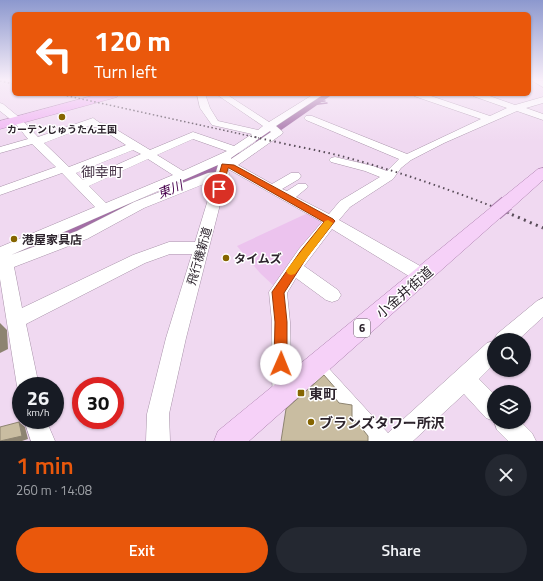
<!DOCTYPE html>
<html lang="en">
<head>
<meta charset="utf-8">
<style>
	body { margin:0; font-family:"Titillium Web","Noto Sans JP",sans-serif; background:#242831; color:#f1f3f6; height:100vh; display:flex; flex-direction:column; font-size:15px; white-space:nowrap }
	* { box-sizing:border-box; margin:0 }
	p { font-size:13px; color:#9ea1a6 }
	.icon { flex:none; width:22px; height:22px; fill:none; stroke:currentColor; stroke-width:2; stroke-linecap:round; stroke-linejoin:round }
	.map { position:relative; height:441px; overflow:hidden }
	.drawer { display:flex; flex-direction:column; background:#171b24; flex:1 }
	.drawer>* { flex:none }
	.top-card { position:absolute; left:12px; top:12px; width:519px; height:84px; border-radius:6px; box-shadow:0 1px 3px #0004; background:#ea580c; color:#fff; overflow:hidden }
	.buttons { position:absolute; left:487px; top:333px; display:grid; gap:8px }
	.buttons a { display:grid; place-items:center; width:44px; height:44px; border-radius:50%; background:#171b24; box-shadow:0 1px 3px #0004; font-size:20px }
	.speed { position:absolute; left:12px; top:377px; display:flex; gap:8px; font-size:20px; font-weight:700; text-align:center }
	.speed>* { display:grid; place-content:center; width:52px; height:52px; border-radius:50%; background:#171b24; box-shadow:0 1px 3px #0004; line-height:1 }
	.speed small { font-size:10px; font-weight:400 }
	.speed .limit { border:6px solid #d22; background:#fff; color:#111 }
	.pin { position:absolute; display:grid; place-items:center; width:34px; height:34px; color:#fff; margin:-17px; border:2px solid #fff; border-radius:50%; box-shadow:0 1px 4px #0007 }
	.me { position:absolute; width:44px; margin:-22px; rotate:1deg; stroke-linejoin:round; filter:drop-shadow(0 0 3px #0008) }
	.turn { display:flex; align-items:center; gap:14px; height:84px; padding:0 16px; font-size:18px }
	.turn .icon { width:52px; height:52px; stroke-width:2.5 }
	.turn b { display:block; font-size:28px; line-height:34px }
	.round { display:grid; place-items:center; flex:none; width:42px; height:42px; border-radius:21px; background:#242831 }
	.overview { display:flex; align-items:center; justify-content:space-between; height:68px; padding:0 16px }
	h1 { font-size:24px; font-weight:600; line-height:30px; color:#ea580c }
	.button { display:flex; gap:8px; margin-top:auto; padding:8px 16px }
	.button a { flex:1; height:46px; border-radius:24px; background:#ea580c; color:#fff; font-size:16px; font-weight:600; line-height:46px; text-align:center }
	.button a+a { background:#242831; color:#f1f3f6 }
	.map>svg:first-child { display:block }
</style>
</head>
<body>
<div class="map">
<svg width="543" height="441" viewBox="0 0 543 441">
	<rect width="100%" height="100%" fill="#f0d9f1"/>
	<polygon fill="#ecc3ee" points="310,212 327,221 276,288 260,273 237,246"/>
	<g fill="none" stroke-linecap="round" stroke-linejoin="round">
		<g stroke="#a36ea6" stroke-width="1.5">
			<polyline points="315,102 325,101"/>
			<polyline points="310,105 327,103"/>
		</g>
		<g fill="#a36ea6" fill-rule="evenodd">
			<polygon points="321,94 333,94 264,142 256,142 254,139 256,136"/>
			<path d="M236,152L241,153L242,156L241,159C226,167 195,190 179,186L177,183L179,180L196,173Z"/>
			<polygon points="137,197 142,199 145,202 142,205 91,231 12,262 6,264 0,262 0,252 79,223"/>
		</g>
		<defs>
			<g id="minor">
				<polygon points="531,80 543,81 543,87"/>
				<path d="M197,94H205L210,108L218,121L258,130L263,126L216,94H226L269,122L314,94H324L276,126L283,132L282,134L238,165L272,184L291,173H299L301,176L299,179L282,189L287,191L298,184H306L308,187L296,197L329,214L340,201L380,177L365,171L331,162L329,160L331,158L335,157L373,166L387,171L399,159L306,120L304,118L306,116H312L407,154L481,119L414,96L413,94H425L490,116L507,108L473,96L472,94H484L515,105L543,97V103L526,108L543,114V120L517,111L444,143L411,160L401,168L393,179L350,207L339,220L429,271L431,276L429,281L423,283L417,281L332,229L304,266L338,290L341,295L338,300L332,302L326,300L296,278L287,293L290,322L291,364L295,395L292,403L284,406L276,403L273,395L271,364L272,322L269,292L299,249L322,222L228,169L229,174L227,177L186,338L169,414L170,441H146L147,414L166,338L192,254H170L145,263L26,324L39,386H21V393L17,386L0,279V247L95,207L62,173L0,195V187L56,167L32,144L0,153V147L28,139L14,122L0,111V103L3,104L20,118L38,137L93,118L100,123L107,124L150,150L193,132L234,146L252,134L212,125L200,108ZM91,125L94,127L100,128L126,145L69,167L44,143ZM270,131L271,132L231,159V158ZM193,139L227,151L183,171L157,155ZM133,150L141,154L83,180L76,173ZM148,159L173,175L106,203L89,186ZM218,165L216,172L208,173L134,202L77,231L11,255ZM214,180L195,242H169L133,255L22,308L14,267L87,239L144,208Z"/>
				<polygon points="543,298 543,317 518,340 494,340 497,334 537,301"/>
				<polygon points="494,341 494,364 479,379 494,394 494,421 486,418 464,394 413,441 364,441 308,375 305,368 308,361 315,358 322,361 388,433 487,343"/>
				<polygon points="24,420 46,420 55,441 31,441"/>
				<polygon points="494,421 521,422 532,433 536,441 508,441 497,430"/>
			</g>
			<g id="major">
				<polygon points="543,168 543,180 513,207 507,208 501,207 499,203 501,199 538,169"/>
				<polygon points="495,207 501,209 503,213 501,217 249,441 214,441 218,431 489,209"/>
			</g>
			<polygon id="highway" points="99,94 119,94 117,97 0,129 0,121"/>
		</defs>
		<use href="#minor" stroke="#a892a9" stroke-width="1"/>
		<use href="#major" stroke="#ac80ae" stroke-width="1"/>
		<use href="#highway" stroke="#ac80ae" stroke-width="1"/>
		<use href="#minor" fill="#fff" fill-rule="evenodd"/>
		<use href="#major" fill="#f6d1f8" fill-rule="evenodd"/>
		<use href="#highway" fill="#f0b2f3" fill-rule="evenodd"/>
		<g stroke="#574b57" stroke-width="1.5" stroke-dasharray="1.5 2.5" stroke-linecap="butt">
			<polyline points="0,81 14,84"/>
			<polyline points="59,94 259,138"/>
		</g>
		<path stroke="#574b57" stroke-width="2" stroke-dasharray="1.5 3.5" stroke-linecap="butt" d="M255,137C283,144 313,149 341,156C398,171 454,191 509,213"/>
		<polyline stroke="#574b57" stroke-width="3" stroke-dasharray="2 4.5" stroke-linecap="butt" points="506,212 543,228"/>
		<defs>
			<polyline id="major-bridge" points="495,213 507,203"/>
		</defs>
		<use href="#major-bridge" stroke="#ac80ae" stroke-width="16" stroke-linecap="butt"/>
		<use href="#major-bridge" stroke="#f6d1f8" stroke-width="14"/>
	</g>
	<g fill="#8d8471">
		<polygon points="0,323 7,330 8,349 0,353"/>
		<polygon points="337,390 329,414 332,394"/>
		<polygon points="19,422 25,427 28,439 22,441 1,441"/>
	</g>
	<g fill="#c9bda1" stroke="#8d8471">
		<polygon points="324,375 337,390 332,394 339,403 352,405 352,420 356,421 368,436 368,441 281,441 286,409"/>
		<polygon points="19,422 22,436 0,441 0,427"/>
	</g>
	<linearGradient id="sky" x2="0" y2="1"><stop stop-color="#8c98ce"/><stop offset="0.56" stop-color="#f8eef9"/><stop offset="1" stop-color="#f8eef9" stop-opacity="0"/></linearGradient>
	<rect width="543" height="142" fill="url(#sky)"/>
	<polygon fill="#ea580c" stroke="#983908" points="222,164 234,165 333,219 335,221 307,257 284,293 287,322 287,364 285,369 281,371 276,369 274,364 275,322 272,292 300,252 324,222 229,168 228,168 223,189 222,190 216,190 215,189"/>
	<polygon fill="#f59e0b" points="328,220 333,223 331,226 295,274 291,275 288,274 286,271 288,268 325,221"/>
	<g fill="#856500" stroke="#fff" stroke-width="1.5">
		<circle cx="62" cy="117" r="4"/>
		<circle cx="14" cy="239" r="4"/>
		<circle cx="226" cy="258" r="4"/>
		<rect x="297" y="389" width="8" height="8" rx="2"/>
		<circle cx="311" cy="422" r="4"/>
	</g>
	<g text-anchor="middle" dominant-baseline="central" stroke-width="3" stroke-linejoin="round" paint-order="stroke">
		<g font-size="10" font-weight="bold" fill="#2d242d" stroke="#fff">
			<text x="62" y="129">カーテンじゅうたん王国</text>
		</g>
		<rect fill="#fff" stroke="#6c666c" stroke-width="1" x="354" y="319" width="16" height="18" rx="3"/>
		<g font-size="11" font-weight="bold" fill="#2d242d">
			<text x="362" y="328">6</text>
		</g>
		<g font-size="12" font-weight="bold" fill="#2d242d" stroke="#fff" text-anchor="start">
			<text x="22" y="239">港屋家具店</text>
			<text x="234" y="258">タイムズ</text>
		</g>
		<g font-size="12" fill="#2d242d" stroke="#fff">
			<text transform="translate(199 256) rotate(-74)">飛行機新道</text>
		</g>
		<g font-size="13" font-style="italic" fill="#47004d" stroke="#fff">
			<text transform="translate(170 189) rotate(-22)">東川</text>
		</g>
		<g font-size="14" fill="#4a384b" stroke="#fff">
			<text x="102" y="171">御幸町</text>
		</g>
		<g font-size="14" fill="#2d242d" stroke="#fff">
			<text transform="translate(404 292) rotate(-41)">小金井街道</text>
		</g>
		<g font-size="14" font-weight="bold" fill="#2d242d" stroke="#fff" text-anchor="start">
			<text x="309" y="393">東町</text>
			<text x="319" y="422">ブランズタワー所沢</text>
		</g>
	</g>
</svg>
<div class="buttons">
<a><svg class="icon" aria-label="search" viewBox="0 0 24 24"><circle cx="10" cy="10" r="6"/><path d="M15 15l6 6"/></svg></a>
<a><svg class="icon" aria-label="layers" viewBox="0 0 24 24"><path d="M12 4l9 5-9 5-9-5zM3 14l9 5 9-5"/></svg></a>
</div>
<div class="speed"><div>26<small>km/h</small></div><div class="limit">30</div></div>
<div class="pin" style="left:219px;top:189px;background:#d93025"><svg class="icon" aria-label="arrive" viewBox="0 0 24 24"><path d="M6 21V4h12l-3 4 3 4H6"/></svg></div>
<svg class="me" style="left:281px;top:364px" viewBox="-20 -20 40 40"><circle r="19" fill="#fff"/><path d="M0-13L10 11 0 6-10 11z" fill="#ea580c"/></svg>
<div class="top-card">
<div class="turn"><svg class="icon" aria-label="left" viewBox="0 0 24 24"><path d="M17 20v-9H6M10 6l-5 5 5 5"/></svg><div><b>120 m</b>Turn left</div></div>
</div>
</div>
<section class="drawer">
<div class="overview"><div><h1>1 min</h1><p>260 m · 14:08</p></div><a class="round"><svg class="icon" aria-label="close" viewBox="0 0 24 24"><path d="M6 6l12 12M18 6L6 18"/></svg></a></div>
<div class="button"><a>Exit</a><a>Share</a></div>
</section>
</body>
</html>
